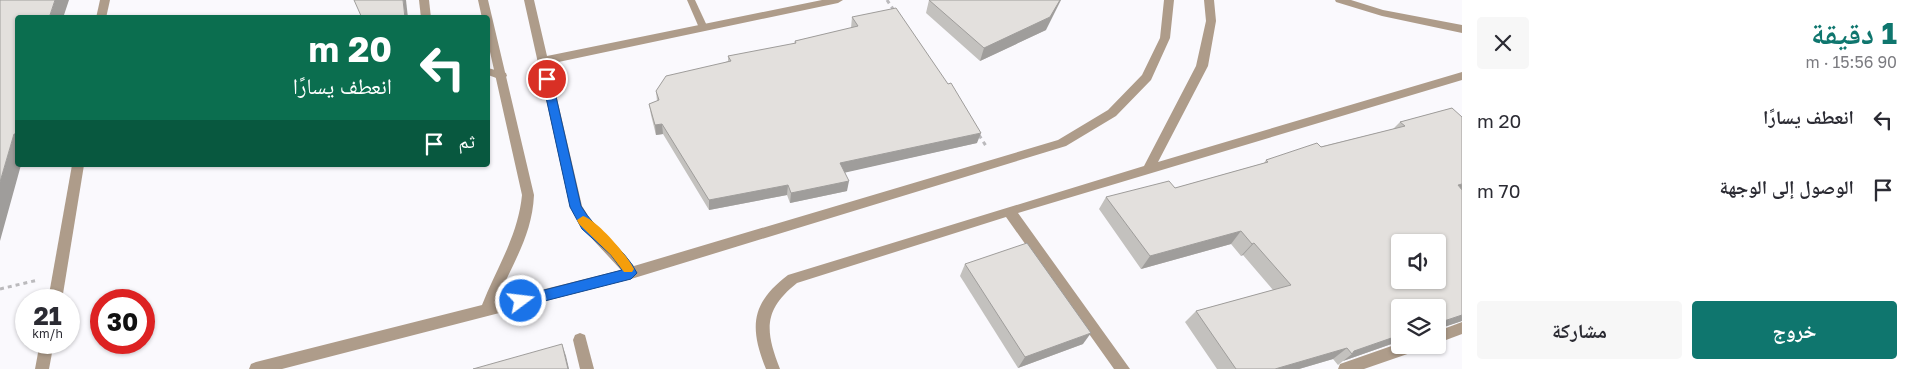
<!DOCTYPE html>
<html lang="ar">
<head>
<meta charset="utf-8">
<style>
	body { margin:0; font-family:"Golos Text","Noto Naskh Arabic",sans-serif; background:#f7f7f7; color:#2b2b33; direction:rtl; height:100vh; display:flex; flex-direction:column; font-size:19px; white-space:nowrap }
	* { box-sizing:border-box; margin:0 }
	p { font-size:16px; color:#7c7c81 }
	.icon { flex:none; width:28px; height:28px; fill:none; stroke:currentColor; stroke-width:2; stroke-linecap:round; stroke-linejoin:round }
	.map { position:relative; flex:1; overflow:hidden; direction:ltr }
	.side { display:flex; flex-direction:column; background:#fff; width:450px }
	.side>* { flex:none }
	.top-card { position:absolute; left:15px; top:15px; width:475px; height:152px; border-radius:5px; box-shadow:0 1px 4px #0004; direction:rtl; background:#0b6e4f; color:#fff; overflow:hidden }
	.controls { position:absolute; left:1391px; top:234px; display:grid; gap:10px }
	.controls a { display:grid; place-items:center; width:55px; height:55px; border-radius:5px; background:#fff; box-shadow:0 1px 4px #0004; font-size:25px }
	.speed { position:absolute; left:15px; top:289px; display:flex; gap:10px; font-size:25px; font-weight:700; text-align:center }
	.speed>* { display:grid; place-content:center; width:65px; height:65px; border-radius:50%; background:#fff; box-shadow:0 1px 4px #0004; line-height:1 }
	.speed small { font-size:12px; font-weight:400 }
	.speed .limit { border:8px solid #d22; background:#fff; color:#111 }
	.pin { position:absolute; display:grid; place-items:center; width:42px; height:42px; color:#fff; margin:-21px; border:2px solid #fff; border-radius:50%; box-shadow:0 1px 5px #0007 }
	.me { position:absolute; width:55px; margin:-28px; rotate:75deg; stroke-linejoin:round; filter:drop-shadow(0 0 4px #0008) }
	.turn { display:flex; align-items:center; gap:18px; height:105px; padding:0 15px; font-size:22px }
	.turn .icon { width:65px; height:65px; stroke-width:2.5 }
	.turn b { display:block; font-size:35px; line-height:42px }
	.then { display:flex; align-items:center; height:48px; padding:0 15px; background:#0003; gap:10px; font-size:19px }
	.round { display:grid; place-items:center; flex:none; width:52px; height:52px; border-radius:5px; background:#f7f7f7 }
	.overview { display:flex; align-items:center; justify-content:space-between; height:85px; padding:0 15px }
	h1 { font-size:30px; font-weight:700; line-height:38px; color:#0f766e }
	.button { display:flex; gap:10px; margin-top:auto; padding:10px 15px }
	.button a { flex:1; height:58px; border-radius:5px; background:#0f766e; color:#fff; font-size:20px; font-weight:700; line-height:58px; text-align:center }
	.button a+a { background:#f7f7f7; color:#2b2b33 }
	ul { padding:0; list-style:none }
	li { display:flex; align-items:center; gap:15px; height:70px; padding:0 15px }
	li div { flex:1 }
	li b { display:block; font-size:19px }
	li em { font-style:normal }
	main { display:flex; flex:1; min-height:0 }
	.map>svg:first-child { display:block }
</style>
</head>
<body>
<main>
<section class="side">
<div class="overview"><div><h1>1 دقيقة</h1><p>90 m · 15:56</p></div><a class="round"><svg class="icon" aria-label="close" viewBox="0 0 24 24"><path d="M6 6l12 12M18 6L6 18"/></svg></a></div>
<ul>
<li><svg class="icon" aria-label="left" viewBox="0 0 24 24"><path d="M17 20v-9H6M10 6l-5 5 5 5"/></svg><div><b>انعطف يسارًا</b></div><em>20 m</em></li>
<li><svg class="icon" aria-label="arrive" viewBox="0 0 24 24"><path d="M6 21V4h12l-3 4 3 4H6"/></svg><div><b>الوصول إلى الوجهة</b></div><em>70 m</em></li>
</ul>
<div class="button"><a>خروج</a><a>مشاركة</a></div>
</section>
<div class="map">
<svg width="1462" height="369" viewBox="0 0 1462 369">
	<rect width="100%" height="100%" fill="#faf9fd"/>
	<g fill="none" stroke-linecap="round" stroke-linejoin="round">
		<g stroke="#bbbabd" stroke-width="3" stroke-dasharray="4 4" stroke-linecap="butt">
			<polyline points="887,0 895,12"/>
			<polyline points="979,135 986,146"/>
			<polyline points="0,289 38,280"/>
		</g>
		<g fill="#ae9c8a" fill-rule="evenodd">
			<polygon points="419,0 429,0 431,18 421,18"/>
			<polygon points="687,0 695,0 708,28 706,30 700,30"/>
			<polygon points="488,68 506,73 507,76 502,80 488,75"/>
		</g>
		<g fill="#ae9c8a" fill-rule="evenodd">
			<polygon points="100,0 110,0 106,18 96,18"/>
			<path d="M478,0H488L534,195C532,237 512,263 497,301L621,270L583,229L570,207L524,0H534L547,56L822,0H843L838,3L549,64L582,206L592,222L634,266L1058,140L1108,110L1142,75L1160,38L1164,0H1174L1170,38L1151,80L1116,116L1066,146L631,279L282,369H249L251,364L256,362L482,305C497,267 518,236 522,195L488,43V18H482Z"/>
			<path d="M1204,0H1214L1216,21L1208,66L1158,162L1462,72V80L1018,213L1130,369H1114L1006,217L797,283C763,310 765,331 780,369H766C749,327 751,303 788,275L1144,166L1196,66L1206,21Z"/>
			<polygon points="1335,0 1351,0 1383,10 1462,25 1462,33 1382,16 1336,2"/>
			<polygon points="72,165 84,165 62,300 48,300"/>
			<polygon points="1462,322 1462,334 1438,343 1438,331"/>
			<polygon points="580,333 585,335 594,369 580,369 573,340 575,335"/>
			<polygon points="40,342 54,342 49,369 35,369"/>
			<polygon points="1400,343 1400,345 1421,345 1419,350 1364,369 1338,369 1340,364"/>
		</g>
	</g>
	<g fill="#c3c1be">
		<polygon points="929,0 1046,30 980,61 926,13"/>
		<polygon points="852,17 977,143 845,172 847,191 790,203 787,195 709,210 663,134 656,135 651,115 649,104 657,101 656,91 728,61 728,56 794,44 795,41 851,28"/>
		<polygon points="1452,108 1462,321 1438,329 1438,308 1400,341 1343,361 1338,365 1333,359 1299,369 1217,369 1185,322 1196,311 1273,290 1243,255 1241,256 1231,244 1141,269 1099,209 1106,197 1175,188 1264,163 1266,160 1393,129 1400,122"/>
		<polygon points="965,264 1083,344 1018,368 960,276"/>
	</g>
	<g fill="#9f9d9b">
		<polygon points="55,0 69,0 63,18 49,18"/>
		<polygon points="403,0 406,0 408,18 405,18"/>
		<polygon points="1060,0 1061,0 1046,30 980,61 984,48"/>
		<polygon points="662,124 663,134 656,135 655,125"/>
		<polygon points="18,129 18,165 21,165 0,241 0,182 14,134"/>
		<polygon points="981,133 977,143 839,174 840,163"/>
		<polygon points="849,181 847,191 790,203 791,193"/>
		<polygon points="1462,184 1462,190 1458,185"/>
		<polygon points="788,185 787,195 709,210 709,200"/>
		<polygon points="1241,231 1231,244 1141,269 1150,256"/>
		<polygon points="1254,243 1243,255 1241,256 1252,244"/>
		<polygon points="1462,315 1462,321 1438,329 1438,323"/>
		<polygon points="1091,333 1083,344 1018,368 1025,357"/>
		<polygon points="1400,335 1400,341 1343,361 1352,354 1354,351"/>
		<polygon points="562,344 566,356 569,369 568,369"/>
		<polygon points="1347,348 1333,359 1299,369 1275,369"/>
	</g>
	<g fill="#e3e0dd" stroke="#9f9d9b" fill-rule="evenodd">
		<polygon points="0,0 55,0 49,18 18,18 18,129 16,134 14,134 0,182"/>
		<polygon points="354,0 403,0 405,18 362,18"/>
		<polygon points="929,0 1060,0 1050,17 984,48"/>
		<polygon points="896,8 948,84 951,83 981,133 840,163 849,181 791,193 788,185 709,200 662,124 655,125 649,104 659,100 656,91 666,76 731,61 728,56 796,43 795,41 858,26 852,17"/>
		<path d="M1452,108L1462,117V184L1458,185L1462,190V315L1438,323V308H1400V335L1354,351L1352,354L1347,348L1275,369H1236L1196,311L1291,285L1254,243L1252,244L1241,231L1150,256L1106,197L1169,181L1175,188L1268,162L1266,160L1317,143L1321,147L1405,126L1400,122ZM1400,242H1438V280H1400Z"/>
		<polygon points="1027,243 1091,333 1025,357 965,264"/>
		<polygon points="562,344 568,369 473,369"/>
	</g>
	<path fill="#1a73e8" stroke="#114b97" d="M547,76L552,79L581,206C596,232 624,247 637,273L631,279L521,307L515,301L517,297L622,270L611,255L582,229L570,207L542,79Z"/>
	<path fill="#f59e0b" d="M583,216C597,220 627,255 634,269L632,272H624L611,255L579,224L577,220Z"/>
</svg>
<div class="controls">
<a><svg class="icon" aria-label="sound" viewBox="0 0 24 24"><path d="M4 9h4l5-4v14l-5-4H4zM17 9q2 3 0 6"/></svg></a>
<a><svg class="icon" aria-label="layers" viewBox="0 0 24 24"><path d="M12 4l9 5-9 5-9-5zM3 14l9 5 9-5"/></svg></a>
</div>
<div class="speed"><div>21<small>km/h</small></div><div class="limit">30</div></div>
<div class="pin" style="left:547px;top:79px;background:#d93025"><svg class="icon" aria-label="arrive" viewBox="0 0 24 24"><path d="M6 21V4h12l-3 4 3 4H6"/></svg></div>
<svg class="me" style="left:521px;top:301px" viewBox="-20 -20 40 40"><circle r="17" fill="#1a73e8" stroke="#fff" stroke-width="3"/><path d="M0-11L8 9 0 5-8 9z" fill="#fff"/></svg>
<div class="top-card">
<div class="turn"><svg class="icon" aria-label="left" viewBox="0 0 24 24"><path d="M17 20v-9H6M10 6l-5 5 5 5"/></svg><div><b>20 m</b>انعطف يسارًا</div></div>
<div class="then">ثم<svg class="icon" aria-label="arrive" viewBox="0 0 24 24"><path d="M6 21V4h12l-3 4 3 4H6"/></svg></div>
</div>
</div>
</main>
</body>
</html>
